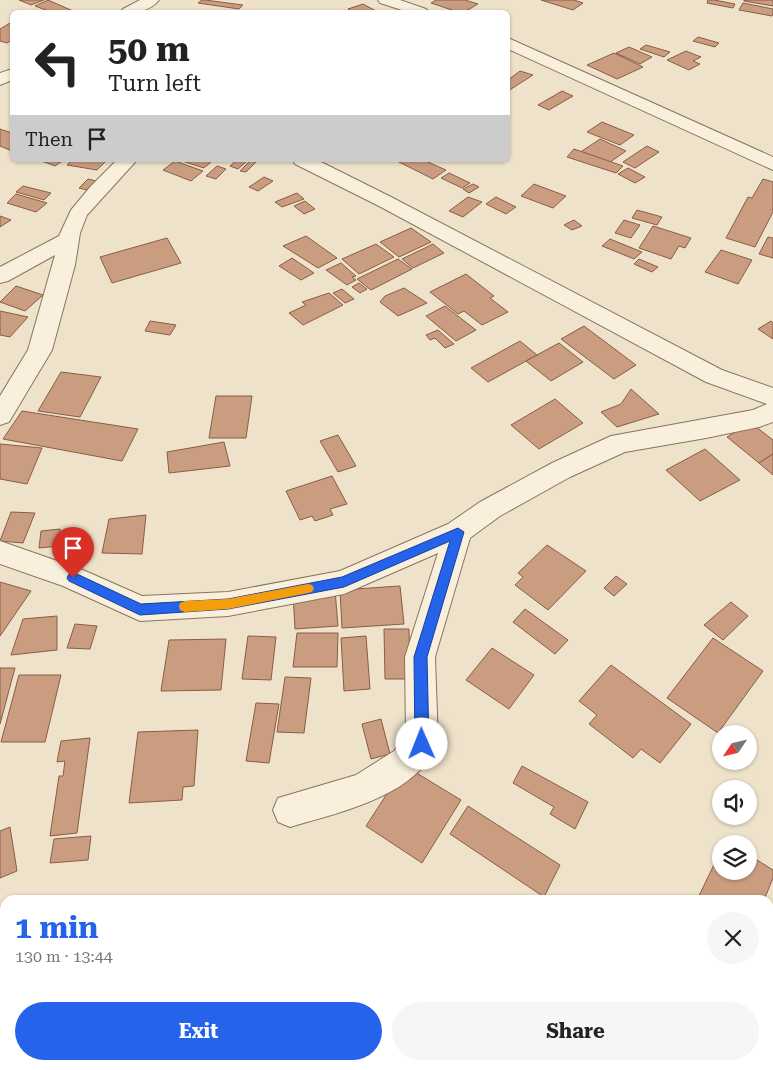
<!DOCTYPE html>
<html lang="en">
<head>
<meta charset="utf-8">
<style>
	body { margin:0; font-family:"Roboto Serif",serif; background:#f6f6f6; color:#222; height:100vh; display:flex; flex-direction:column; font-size:19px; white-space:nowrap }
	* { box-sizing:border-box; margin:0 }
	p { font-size:16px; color:#767676 }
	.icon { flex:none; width:28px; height:28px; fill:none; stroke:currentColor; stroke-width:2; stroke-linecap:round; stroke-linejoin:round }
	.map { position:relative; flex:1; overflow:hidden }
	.details { position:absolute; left:0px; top:895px; width:774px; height:175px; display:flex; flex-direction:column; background:#fff; border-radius:15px 15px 0 0; box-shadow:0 1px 4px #0004 }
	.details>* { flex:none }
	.top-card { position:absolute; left:10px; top:10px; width:500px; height:152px; border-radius:8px; box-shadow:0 1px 4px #0004; background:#fff; color:#222; overflow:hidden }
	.needle { width:32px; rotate:235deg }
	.controls { position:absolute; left:712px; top:725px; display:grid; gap:10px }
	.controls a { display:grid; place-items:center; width:45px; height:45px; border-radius:50%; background:#fff; box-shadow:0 1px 4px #0004; font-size:25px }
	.pin { position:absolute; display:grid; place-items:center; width:42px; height:42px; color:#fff; margin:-51px -21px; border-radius:50% 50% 50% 0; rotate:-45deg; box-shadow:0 0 5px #0007 }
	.pin .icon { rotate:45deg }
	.me { position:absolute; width:55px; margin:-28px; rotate:359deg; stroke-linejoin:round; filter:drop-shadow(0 0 4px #0008) }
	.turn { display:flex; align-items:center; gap:18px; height:105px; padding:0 15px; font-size:22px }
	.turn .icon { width:65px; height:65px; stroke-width:2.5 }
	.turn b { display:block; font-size:35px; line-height:42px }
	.then { display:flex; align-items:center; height:48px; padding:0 15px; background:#0003; gap:10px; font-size:19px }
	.round { display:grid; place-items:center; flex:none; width:52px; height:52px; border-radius:26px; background:#f6f6f6 }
	.headline { display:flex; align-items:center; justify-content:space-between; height:85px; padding:0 15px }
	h1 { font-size:30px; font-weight:700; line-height:38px; color:#2563eb }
	.cta { display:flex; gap:10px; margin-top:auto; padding:10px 15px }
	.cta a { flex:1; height:58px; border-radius:30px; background:#2563eb; color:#fff; font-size:20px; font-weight:700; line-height:58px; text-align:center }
	.cta a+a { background:#f6f6f6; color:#222 }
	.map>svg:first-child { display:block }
</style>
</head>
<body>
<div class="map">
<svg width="773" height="1070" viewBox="0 0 773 1070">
	<rect width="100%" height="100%" fill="#eee2ca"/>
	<g fill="#cb9d80" stroke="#895d44">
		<polygon points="19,0 44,0 31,5"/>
		<polygon points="48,0 73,11 51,12 35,6"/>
		<polygon points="202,0 205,0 243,5 239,9 198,3"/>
		<polygon points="436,0 465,0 478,4 464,12 458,12 431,3"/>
		<polygon points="541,0 574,0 583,3 573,10"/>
		<polygon points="708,0 714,0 735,4 733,8 707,3"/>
		<polygon points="773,0 773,6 744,1 744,0"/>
		<polygon points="743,3 773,9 773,13 772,16 739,10"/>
		<polygon points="363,4 376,11 353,12 348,9"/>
		<polygon points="12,22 12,40 7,43 0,41 0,29"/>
		<polygon points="698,37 719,43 715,47 693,41"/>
		<polygon points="646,45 670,52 664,57 640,49"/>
		<polygon points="629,47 652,57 640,64 616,53"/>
		<polygon points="686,51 701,57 693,61 700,64 689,70 667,60"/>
		<polygon points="614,53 643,67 617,79 587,65"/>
		<polygon points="520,71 533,75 508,91 508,80"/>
		<polygon points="562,91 573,96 549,110 538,105"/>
		<polygon points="602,122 634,135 620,145 587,132"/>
		<polygon points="0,129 12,133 12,151 0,146"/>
		<polygon points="600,139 626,151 603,167 576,155"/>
		<polygon points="647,146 659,152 635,168 623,162"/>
		<polygon points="574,149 623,166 616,173 567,157"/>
		<polygon points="39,160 64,160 55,166"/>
		<polygon points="72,160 107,160 97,170 67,165"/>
		<polygon points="179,160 205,160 211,162 204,168"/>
		<polygon points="237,160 240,160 246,162 238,169 230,166"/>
		<polygon points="395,160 423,160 446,170 433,179"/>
		<polygon points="175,161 203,171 191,181 163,170"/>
		<polygon points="250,161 256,162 246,172 240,171"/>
		<polygon points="217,166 226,169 216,179 206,176"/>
		<polygon points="628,168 645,177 635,183 618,174"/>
		<polygon points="449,173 470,183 462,188 441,178"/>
		<polygon points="264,177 273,181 258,191 249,187"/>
		<polygon points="88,179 96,181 87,190 79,188"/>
		<polygon points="763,179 773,182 773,212 755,247 726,238 748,197 752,198"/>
		<polygon points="473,184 479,187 469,193 463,189"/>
		<polygon points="534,184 566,196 553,208 521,196"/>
		<polygon points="23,186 51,193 44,200 16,192"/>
		<polygon points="297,193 304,199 282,207 275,202"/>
		<polygon points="16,194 47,203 36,212 7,203"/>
		<polygon points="468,197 482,202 463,217 449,211"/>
		<polygon points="496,197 516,207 506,214 486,204"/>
		<polygon points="305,201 315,209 304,214 294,206"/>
		<polygon points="637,210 662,217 657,225 632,218"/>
		<polygon points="0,216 11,220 0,227"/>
		<polygon points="574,220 582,226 572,230 564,225"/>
		<polygon points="624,220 640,225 631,238 615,233"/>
		<polygon points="653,226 691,238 685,248 679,246 671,259 639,248"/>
		<polygon points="411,228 431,242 399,257 380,242"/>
		<polygon points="306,236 337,258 318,268 283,246"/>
		<polygon points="768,237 773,238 773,258 759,254"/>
		<polygon points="167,238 181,263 112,283 100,257"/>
		<polygon points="610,239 642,252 634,259 602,246"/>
		<polygon points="376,244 394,257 359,274 342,259"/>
		<polygon points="433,244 444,253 413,268 402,259"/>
		<polygon points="721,250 752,260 738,284 705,272"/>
		<polygon points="292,258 314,273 301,280 279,266"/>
		<polygon points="398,259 412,269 371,290 357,279"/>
		<polygon points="639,259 658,267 652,272 634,264"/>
		<polygon points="341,263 356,276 352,277 356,280 347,285 326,270"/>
		<polygon points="466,274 494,296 490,298 508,312 482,325 464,311 458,314 430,292"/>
		<polygon points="359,283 367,289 360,293 352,287"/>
		<polygon points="16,286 43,295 25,311 0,302"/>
		<polygon points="404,288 427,303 398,316 380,302 385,296"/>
		<polygon points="342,289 354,299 345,303 333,293"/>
		<polygon points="329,293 343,305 303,325 289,313 306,305 302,302"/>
		<polygon points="445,306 476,330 456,341 426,316"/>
		<polygon points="0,311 28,317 10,337 0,335"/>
		<polygon points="150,321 176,325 170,335 145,331"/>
		<polygon points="771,321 773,323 773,339 758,329"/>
		<polygon points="584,326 636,365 614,379 561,339"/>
		<polygon points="438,330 454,344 445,348 435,338 430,340 426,335"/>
		<polygon points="520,341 537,355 488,382 471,368"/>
		<polygon points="559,343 583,362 551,381 526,361"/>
		<polygon points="61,372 101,377 80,417 38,411"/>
		<polygon points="631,389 659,414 617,427 601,412 621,404"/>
		<polygon points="216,396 252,396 246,438 209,438"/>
		<polygon points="555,399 583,423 539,449 511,425"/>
		<polygon points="22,411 138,429 122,461 3,439"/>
		<polygon points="751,423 773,440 773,454 759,463 727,437"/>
		<polygon points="338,435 356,466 338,472 320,441"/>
		<polygon points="224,442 230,466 169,473 167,452"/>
		<polygon points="0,444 42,448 27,484 0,479"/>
		<polygon points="705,449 740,480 700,501 666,470"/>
		<polygon points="773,454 773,475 759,463"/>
		<polygon points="332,476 347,504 330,509 333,515 315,521 312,516 300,520 286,491"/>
		<polygon points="11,512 35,513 23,543 0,541"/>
		<polygon points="146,515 142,554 102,553 109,519"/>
		<polygon points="60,529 59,546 39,548 41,531"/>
		<polygon points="547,545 586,571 548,610 515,585 523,577 518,573"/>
		<polygon points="616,576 627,584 614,596 604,588"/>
		<polygon points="0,582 31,591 0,636"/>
		<polygon points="400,586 404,624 342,628 340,590"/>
		<polygon points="335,590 338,626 295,629 293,593"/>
		<polygon points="731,602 748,616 723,640 704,625"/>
		<polygon points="525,609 568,640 555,654 513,622"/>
		<polygon points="57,616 57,650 11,655 23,619"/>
		<polygon points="75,624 97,626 90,649 67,648"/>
		<polygon points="384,629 409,629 410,679 385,679"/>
		<polygon points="297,633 338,633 337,667 293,667"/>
		<polygon points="248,636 276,637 271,680 242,679"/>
		<polygon points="366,636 370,689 344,691 341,638"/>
		<polygon points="713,638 763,671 718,733 667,698"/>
		<polygon points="226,639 221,690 161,691 169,640"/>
		<polygon points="492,648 534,675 509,709 466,680"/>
		<polygon points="611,665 691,724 660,763 641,749 633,758 589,724 597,715 579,701"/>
		<polygon points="0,668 15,668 0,724"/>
		<polygon points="19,675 61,675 45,742 1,742"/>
		<polygon points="285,677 311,678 304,733 277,732"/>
		<polygon points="256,703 279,704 269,763 246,761"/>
		<polygon points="381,719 390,754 371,759 362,724"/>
		<polygon points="198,730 194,786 183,787 182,800 129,803 138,732"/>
		<polygon points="90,738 77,833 50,836 59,776 63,776 65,761 57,762 61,741"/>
		<polygon points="405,766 461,800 422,863 366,826"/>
		<polygon points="522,766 588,802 575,829 550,814 554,807 513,783"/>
		<polygon points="468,806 560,865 544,897 450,834"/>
		<polygon points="10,827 17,871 0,878 0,831"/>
		<polygon points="91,836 88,860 50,863 54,839"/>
		<polygon points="721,850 721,871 749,871 749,855 773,870 773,878 764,900 697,900"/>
		<polygon points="607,1065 619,1065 626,1070 605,1070"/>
		<polygon points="622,1065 693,1065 691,1070 628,1070"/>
	</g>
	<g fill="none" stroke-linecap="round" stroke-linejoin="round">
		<defs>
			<g id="street">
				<path d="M140,0H159C151,11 133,14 120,12L123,9Z"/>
				<polygon points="378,0 400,0 426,9 429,12 408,12 380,3"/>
				<polygon points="508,38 773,157 773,170 508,49"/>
				<polygon points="12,69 12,80 0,85 0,73"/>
				<polygon points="117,160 137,160 87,215 80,233 75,265 52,350 9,422 0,425 0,396 28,350 55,255 8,281 0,283 0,267 59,236 71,210 91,186"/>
				<path d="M293,160H317L393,198L722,370L773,388V422L759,427L706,438L625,452L570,477L500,516L470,538L435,657L438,744C415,797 340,812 290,827L278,822L273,810L278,798L356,775L394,751L406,738L405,657L438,553L344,594L228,616L140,621L63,586L0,564V541L83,570L142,596L228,592L340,571L448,524L480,502L552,463L611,436L753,410L767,404L706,382L379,206L295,164Z"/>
			</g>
		</defs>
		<use href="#street" stroke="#8b745e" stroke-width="2"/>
		<use href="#street" fill="#f9efdd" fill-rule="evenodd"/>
	</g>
	<polygon fill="#2563eb" stroke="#184099" points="458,528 464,532 427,657 429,744 427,749 422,751 417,749 415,744 414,657 450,541 344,587 228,609 140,615 69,581 67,578 69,574 77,574 141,604 228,599 342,577"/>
	<polygon fill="#f59e0b" points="308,584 312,585 314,588 312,592 308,593 228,609 185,612 180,610 179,606 180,603 185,601 228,599"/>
</svg>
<div class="controls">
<a><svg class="needle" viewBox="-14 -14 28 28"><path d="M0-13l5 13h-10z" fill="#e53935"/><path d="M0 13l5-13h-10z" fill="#767676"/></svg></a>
<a><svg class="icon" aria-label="sound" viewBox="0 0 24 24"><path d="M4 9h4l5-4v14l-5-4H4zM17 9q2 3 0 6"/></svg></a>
<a><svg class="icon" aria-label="layers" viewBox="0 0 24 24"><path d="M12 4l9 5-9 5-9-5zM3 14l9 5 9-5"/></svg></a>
</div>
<div class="pin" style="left:73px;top:578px;background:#d93025"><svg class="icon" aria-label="arrive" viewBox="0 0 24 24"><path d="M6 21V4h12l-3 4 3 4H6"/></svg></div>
<svg class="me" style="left:422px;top:744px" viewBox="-20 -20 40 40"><circle r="19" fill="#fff"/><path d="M0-13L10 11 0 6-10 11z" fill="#2563eb"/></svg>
<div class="top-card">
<div class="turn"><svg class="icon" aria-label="left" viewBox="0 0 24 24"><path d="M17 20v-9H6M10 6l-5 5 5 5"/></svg><div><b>50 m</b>Turn left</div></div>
<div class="then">Then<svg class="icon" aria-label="arrive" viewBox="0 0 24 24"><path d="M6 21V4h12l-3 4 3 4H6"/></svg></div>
</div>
<section class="details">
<div class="headline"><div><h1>1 min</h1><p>130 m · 13:44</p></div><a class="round"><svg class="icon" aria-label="close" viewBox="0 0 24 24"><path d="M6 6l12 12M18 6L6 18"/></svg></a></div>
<div class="cta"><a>Exit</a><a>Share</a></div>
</section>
</div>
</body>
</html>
